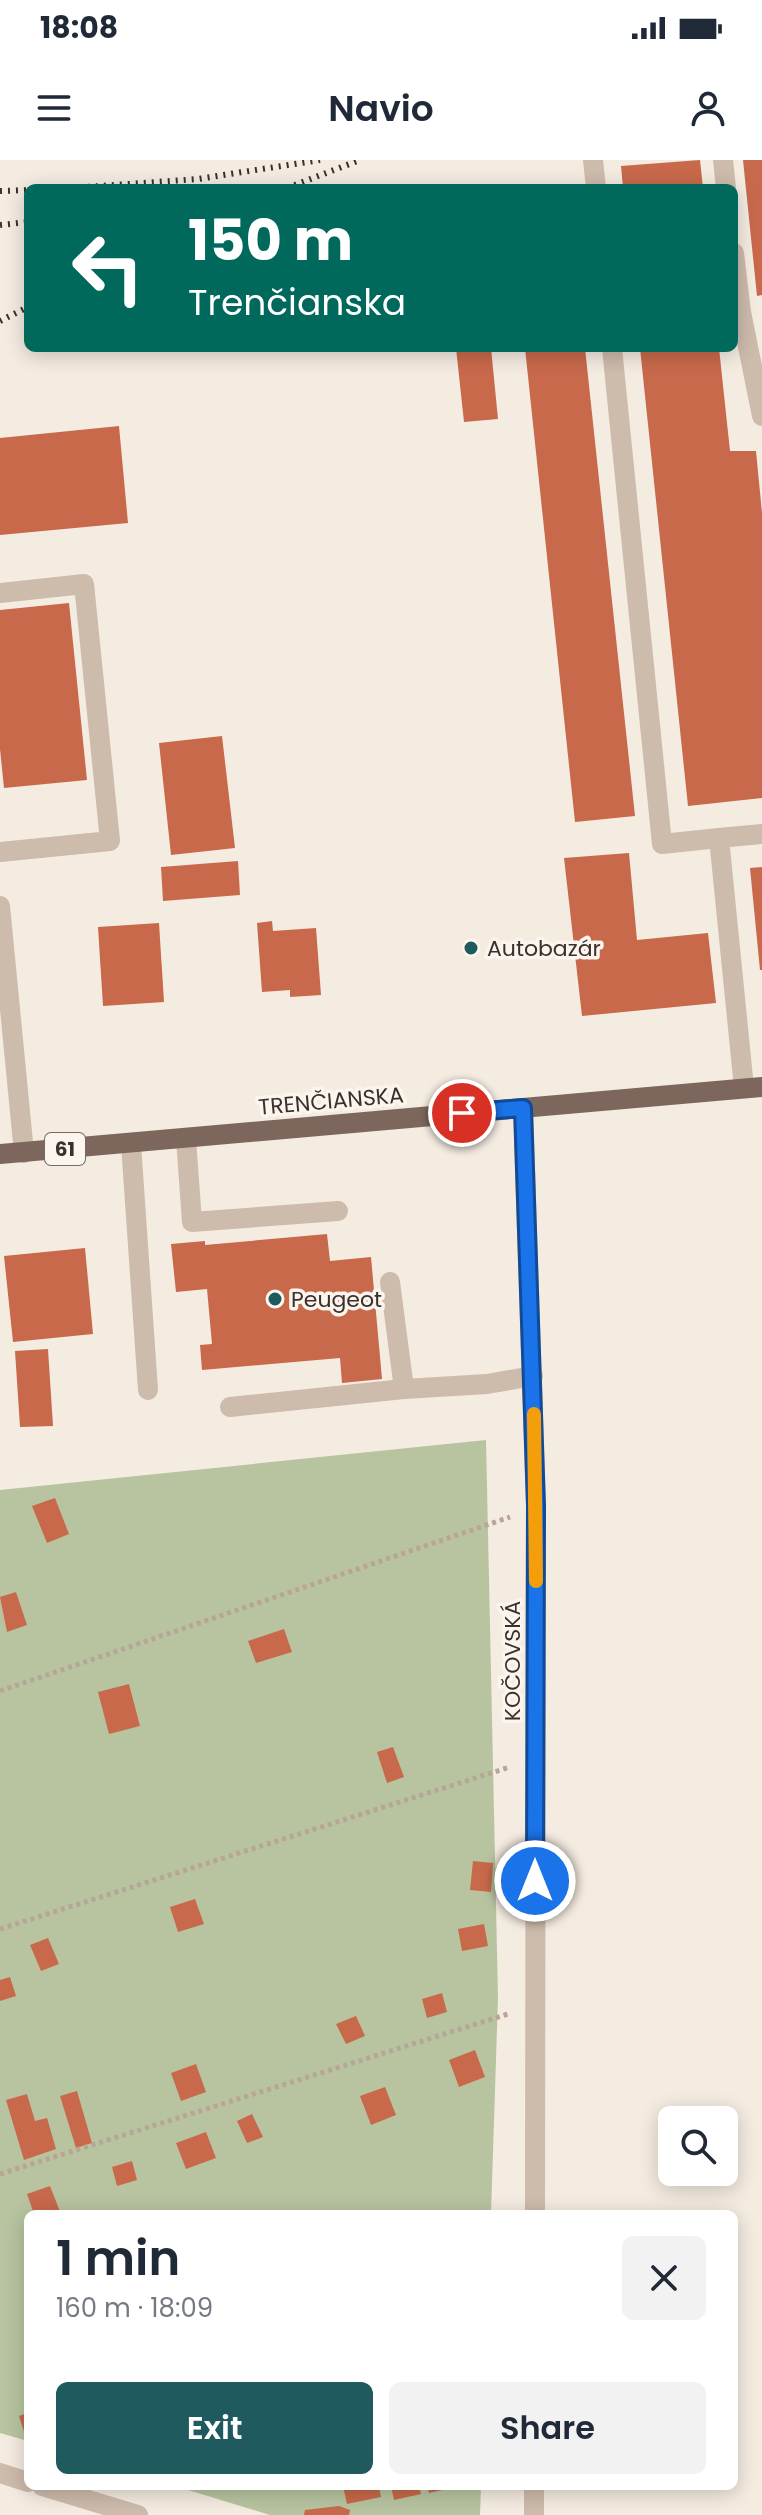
<!DOCTYPE html>
<html lang="en">
<head>
<meta charset="utf-8">
<style>
	body { margin:0; font-family:Poppins,sans-serif; background:#f2f2f3; color:#1f2937; height:100vh; display:flex; flex-direction:column; font-size:30px; white-space:nowrap }
	* { box-sizing:border-box; margin:0 }
	p { font-size:26px; color:#747a83 }
	.icon { flex:none; width:44px; height:44px; fill:none; stroke:currentColor; stroke-width:2; stroke-linecap:round; stroke-linejoin:round }
	.map { position:relative; flex:1; overflow:hidden }
	.drawer { position:absolute; left:24px; top:2050px; width:714px; height:280px; display:flex; flex-direction:column; background:#fff; border-radius:12px; box-shadow:0 4px 20px #0003 }
	.drawer>* { flex:none }
	.banner { position:absolute; left:24px; top:24px; width:714px; height:168px; border-radius:12px; box-shadow:0 4px 20px #0003; background:#00695c; color:#fff; overflow:hidden }
	.tools { position:absolute; left:658px; top:1946px; display:grid; gap:16px }
	.tools a { display:grid; place-items:center; width:80px; height:80px; border-radius:12px; background:#fff; box-shadow:0 4px 20px #0003; font-size:40px }
	.pin { position:absolute; display:grid; place-items:center; width:68px; height:68px; color:#fff; margin:-34px; border:4px solid #fff; border-radius:50%; box-shadow:0 2px 8px #0007 }
	.me { position:absolute; width:88px; margin:-44px; rotate:0deg; stroke-linejoin:round; filter:drop-shadow(0 0 6px #0008) }
	.turn { display:flex; align-items:center; gap:28px; height:168px; padding:0 32px; font-size:36px }
	.turn .icon { width:104px; height:104px; stroke-width:2.5 }
	.turn b { display:block; font-size:56px; line-height:68px }
	.round { display:grid; place-items:center; flex:none; width:84px; height:84px; border-radius:12px; background:#f2f2f3 }
	.headline { display:flex; align-items:center; justify-content:space-between; height:136px; padding:0 32px }
	h1 { font-size:48px; font-weight:600; line-height:60px }
	.cta { display:flex; gap:16px; margin-top:auto; padding:16px 32px }
	.cta a { flex:1; height:92px; border-radius:12px; background:#1f5a5e; color:#fff; font-size:32px; font-weight:600; line-height:92px; text-align:center }
	.cta a+a { background:#f2f2f3; color:#1f2937 }
	.status { display:flex; justify-content:space-between; align-items:center; height:56px; padding:0 40px; background:#fff; direction:ltr }
	.status svg { height:22px; fill:currentColor }
	header { display:flex; justify-content:space-between; align-items:center; height:104px; padding:0 32px; background:#fff; font-size:36px; font-weight:600 }
	.map>svg:first-child { display:block }
</style>
</head>
<body>
<div class="status"><b>18:08</b><svg viewBox="0 0 49 12"><path d="M0 12V9h3v3zM5 12V6h3v6zM10 12V3h3v9zM15 12V0h3v12zM26 1h20v11H26zM47 4h2v5h-2z"/></svg></div>
<header><svg class="icon" aria-label="menu" viewBox="0 0 24 24"><path d="M4 6h16M4 12h16M4 18h16"/></svg>Navio<svg class="icon" aria-label="person" viewBox="0 0 24 24"><circle cx="12" cy="8" r="4"/><path d="M4 21q1-7 8-7t8 7"/></svg></header>
<div class="map">
<svg width="762" height="2355" viewBox="0 0 762 2355">
	<rect width="100%" height="100%" fill="#f4ebe1"/>
	<g fill="#b8c4a0">
		<polygon points="486,1280 498,1838 491,2054 28,2054 28,2281 0,2273 0,1330"/>
		<polygon points="175,2326 481,2326 480,2355 270,2355"/>
	</g>
	<g fill="#c8694b">
		<polygon points="700,0 703,28 623,28 621,6"/>
		<polygon points="743,0 762,0 762,135 757,136"/>
		<polygon points="456,188 491,188 498,259 464,262"/>
		<polygon points="525,188 585,188 635,656 575,662"/>
		<polygon points="640,188 719,188 730,291 756,291 762,353 762,638 688,646"/>
		<polygon points="119,266 128,363 0,375 0,278"/>
		<polygon points="69,443 87,620 4,628 0,589 0,450"/>
		<polygon points="222,576 235,688 171,695 159,583"/>
		<polygon points="629,693 637,780 708,773 716,843 582,856 564,698"/>
		<polygon points="238,701 240,735 163,741 161,707"/>
		<polygon points="762,707 762,810 760,810 750,708"/>
		<polygon points="272,761 273,771 316,768 321,835 290,837 290,830 262,832 257,763"/>
		<polygon points="159,763 164,842 103,846 98,767"/>
		<polygon points="327,1074 330,1101 371,1097 382,1219 342,1223 340,1198 202,1210 200,1185 212,1184 207,1129 176,1132 171,1084 205,1081 205,1085"/>
		<polygon points="85,1088 93,1174 13,1182 4,1096"/>
		<polygon points="48,1189 53,1266 20,1267 15,1191"/>
		<polygon points="55,1338 69,1374 47,1383 32,1346"/>
		<polygon points="16,1432 27,1465 7,1472 0,1437"/>
		<polygon points="284,1469 292,1492 256,1503 248,1481"/>
		<polygon points="129,1524 140,1566 109,1574 98,1532"/>
		<polygon points="393,1587 404,1617 387,1623 377,1592"/>
		<polygon points="473,1701 493,1703 491,1732 470,1730"/>
		<polygon points="195,1739 204,1764 178,1772 170,1747"/>
		<polygon points="484,1764 488,1786 462,1791 458,1769"/>
		<polygon points="48,1778 59,1804 41,1811 30,1785"/>
		<polygon points="10,1817 16,1836 0,1841 0,1820"/>
		<polygon points="442,1833 447,1852 427,1858 422,1839"/>
		<polygon points="356,1856 365,1876 346,1884 336,1864"/>
		<polygon points="475,1890 485,1917 459,1927 449,1900"/>
		<polygon points="196,1904 206,1932 181,1941 171,1913"/>
		<polygon points="385,1927 396,1955 371,1965 360,1936"/>
		<polygon points="77,1931 92,1983 76,1988 60,1936"/>
		<polygon points="27,1934 35,1961 47,1958 56,1989 24,2000 6,1940"/>
		<polygon points="252,1954 263,1977 247,1983 237,1961"/>
		<polygon points="206,1972 216,1998 186,2009 176,1983"/>
		<polygon points="132,2001 137,2020 117,2026 112,2007"/>
		<polygon points="50,2026 61,2054 34,2054 27,2034"/>
		<polygon points="28,2253 28,2281 27,2281 19,2256"/>
		<polygon points="343,2326 379,2326 381,2337 347,2344"/>
		<polygon points="391,2326 419,2326 421,2334 394,2340"/>
		<polygon points="427,2326 447,2326 447,2329 429,2333"/>
		<polygon points="339,2346 350,2350 349,2355 304,2355 305,2350"/>
	</g>
	<g fill="none" stroke-linecap="round" stroke-linejoin="round">
		<g stroke="#b9a596" stroke-width="5" stroke-dasharray="4 4" stroke-linecap="butt">
			<polyline points="0,1531 510,1357"/>
			<polyline points="0,1769 510,1607"/>
			<polyline points="0,2014 511,1853"/>
		</g>
		<g stroke="#cdbbac" stroke-width="20">
			<polyline points="593,0 596,28"/>
			<polyline points="723,0 726,28"/>
			<polyline points="734,93 741,152 762,256"/>
			<polyline points="612,188 662,684 719,678"/>
			<polyline points="0,433 84,424 110,681 0,692"/>
			<polyline points="0,746 24,993"/>
			<polyline points="744,928 719,678 762,674"/>
			<polyline points="523,948 536,1346 535,2054"/>
			<polyline points="186,979 192,1062 338,1051"/>
			<polyline points="131,984 148,1230"/>
			<polyline points="390,1122 404,1229 487,1224 533,1216"/>
			<polyline points="230,1247 404,1229"/>
			<polyline points="0,2313 28,2322"/>
			<polyline points="42,2326 138,2355"/>
			<polyline points="534,2355 534,2326"/>
		</g>
		<polyline stroke="#7d675c" stroke-width="20" points="0,994 762,927"/>
		<g stroke="#3b302b" stroke-width="6" stroke-dasharray="2 6" stroke-linecap="butt">
			<polyline points="72,28 198,19 320,0"/>
			<polyline points="287,28 360,0"/>
			<polyline points="0,31 28,30"/>
			<polyline points="0,65 28,62"/>
			<polyline points="0,161 28,147"/>
		</g>
	</g>
	<g fill="none" stroke-linecap="round" stroke-linejoin="round">
		<defs>
			<polyline id="route" points="462,953 523,948 536,1346 535,1721"/>
		</defs>
		<use href="#route" stroke="#114b97" stroke-width="20"/>
		<use href="#route" stroke="#1a73e8" stroke-width="14"/>
		<polyline stroke="#f59e0b" stroke-width="14" points="534,1254 536,1421"/>
	</g>
	<g fill="#1f5a5e" stroke="#fbf5ee" stroke-width="3">
		<circle cx="471" cy="788" r="8"/>
		<circle cx="275" cy="1139" r="8"/>
	</g>
	<g text-anchor="middle" dominant-baseline="central" stroke-width="7" stroke-linejoin="round" paint-order="stroke">
		<rect fill="#fbf5ee" stroke="#756b66" stroke-width="2" x="45" y="973" width="40" height="32" rx="6"/>
		<g font-size="20" font-weight="bold" fill="#3b302b">
			<text x="65" y="989">61</text>
		</g>
		<g font-size="22" fill="#3b302b" stroke="#fbf5ee" text-anchor="start">
			<text x="487" y="788">Autobazár</text>
			<text x="291" y="1139">Peugeot</text>
		</g>
		<g font-size="22" fill="#3b302b" stroke="#fbf5ee">
			<text transform="translate(331 941) rotate(-5)">TRENČIANSKA</text>
			<text transform="translate(512 1501) rotate(-90)">KOČOVSKÁ</text>
		</g>
	</g>
</svg>
<div class="tools">
<a><svg class="icon" aria-label="search" viewBox="0 0 24 24"><circle cx="10" cy="10" r="6"/><path d="M15 15l6 6"/></svg></a>
</div>
<div class="pin" style="left:462px;top:953px;background:#d93025"><svg class="icon" aria-label="arrive" viewBox="0 0 24 24"><path d="M6 21V4h12l-3 4 3 4H6"/></svg></div>
<svg class="me" style="left:535px;top:1721px" viewBox="-20 -20 40 40"><circle r="17" fill="#1a73e8" stroke="#fff" stroke-width="3"/><path d="M0-11L8 9 0 5-8 9z" fill="#fff"/></svg>
<div class="banner">
<div class="turn"><svg class="icon" aria-label="left" viewBox="0 0 24 24"><path d="M17 20v-9H6M10 6l-5 5 5 5"/></svg><div><b>150 m</b>Trenčianska</div></div>
</div>
<section class="drawer">
<div class="headline"><div><h1>1 min</h1><p>160 m · 18:09</p></div><a class="round"><svg class="icon" aria-label="close" viewBox="0 0 24 24"><path d="M6 6l12 12M18 6L6 18"/></svg></a></div>
<div class="cta"><a>Exit</a><a>Share</a></div>
</section>
</div>
</body>
</html>
